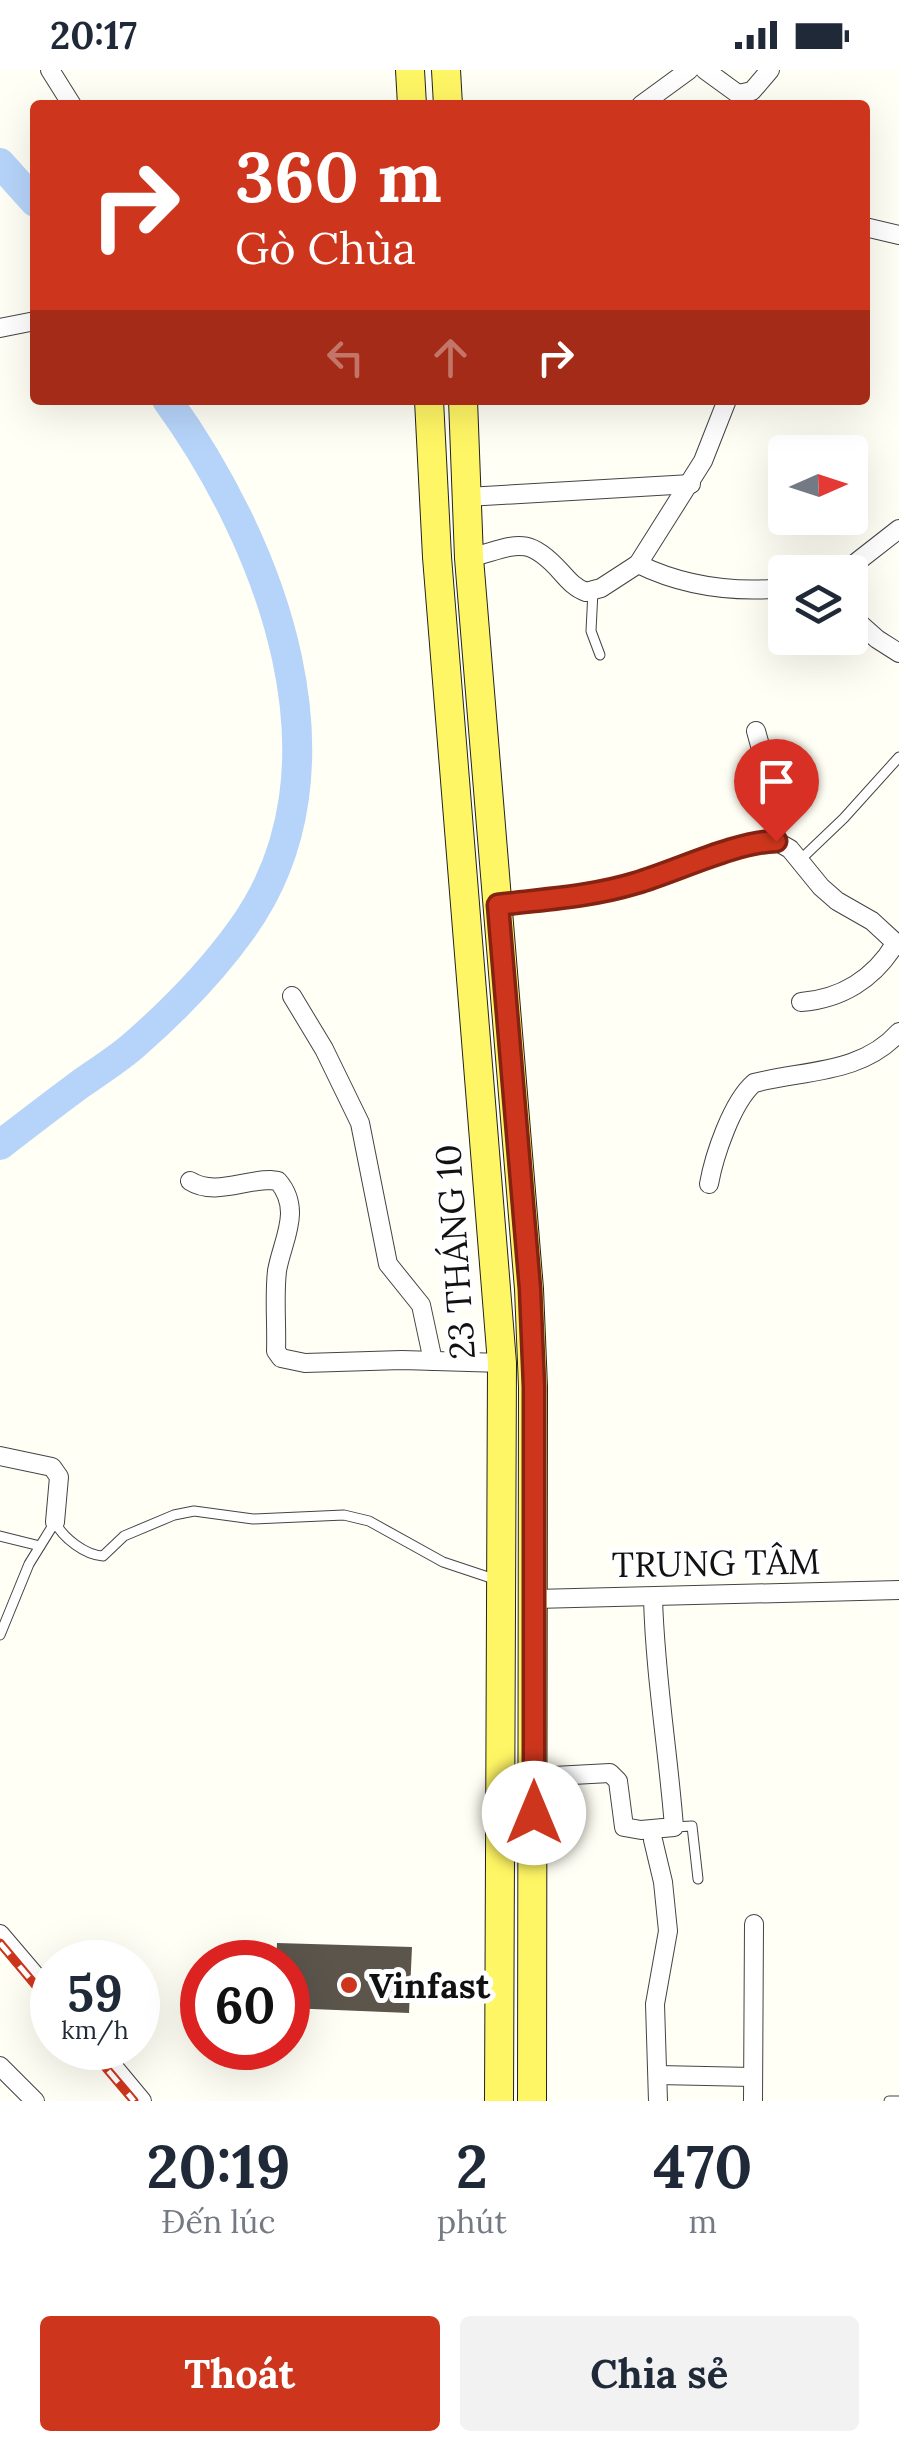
<!DOCTYPE html>
<html lang="vi">
<head>
<meta charset="utf-8">
<style>
	body { margin:0; font-family:Lora,serif; background:#f2f2f3; color:#1f2937; height:100vh; display:flex; flex-direction:column; font-size:38px; white-space:nowrap }
	* { box-sizing:border-box; margin:0 }
	p { font-size:32px; color:#747a83 }
	.icon { flex:none; width:55px; height:55px; fill:none; stroke:currentColor; stroke-width:2; stroke-linecap:round; stroke-linejoin:round }
	.map { position:relative; height:2031px; overflow:hidden }
	.details { display:flex; flex-direction:column; background:#fff; flex:1 }
	.details>* { flex:none }
	.hud { position:absolute; left:30px; top:30px; width:840px; height:305px; border-radius:10px; box-shadow:0 10px 40px #0002; background:#cd361d; color:#fff; overflow:hidden }
	.needle { width:65px; rotate:87deg }
	.fabs { position:absolute; left:768px; top:365px; display:grid; gap:20px }
	.fabs a { display:grid; place-items:center; width:100px; height:100px; border-radius:10px; background:#fff; box-shadow:0 10px 40px #0002; font-size:50px }
	.speed { position:absolute; left:30px; top:1870px; display:flex; gap:20px; font-size:50px; font-weight:700; text-align:center }
	.speed>* { display:grid; place-content:center; width:130px; height:130px; border-radius:50%; background:#fff; box-shadow:0 10px 40px #0002; line-height:1 }
	.speed small { font-size:25px; font-weight:400 }
	.speed .limit { border:15px solid #d22; background:#fff; color:#111 }
	.pin { position:absolute; display:grid; place-items:center; width:85px; height:85px; color:#fff; margin:-102px -42px; border-radius:50% 50% 50% 0; rotate:-45deg; box-shadow:0 0 10px #0007 }
	.pin .icon { rotate:45deg }
	.me { position:absolute; width:110px; margin:-55px; rotate:0deg; stroke-linejoin:round; filter:drop-shadow(0 0 8px #0008) }
	.turn { display:flex; align-items:center; gap:35px; height:210px; padding:0 40px; font-size:45px }
	.turn .icon { width:130px; height:130px; stroke-width:2.5 }
	.turn b { display:block; font-size:70px; line-height:85px }
	.lanes { display:flex; align-items:center; height:95px; padding:0 40px; background:#0003; justify-content:center; gap:50px; direction:ltr }
	.lanes .off { opacity:.35 }
	.eta { display:flex; justify-content:space-evenly; align-items:center; height:170px; text-align:center }
	.eta b { font-size:60px; font-weight:700; line-height:70px }
	.primary-button { display:flex; gap:20px; margin-top:auto; padding:20px 40px }
	.primary-button a { flex:1; height:115px; border-radius:10px; background:#cd361d; color:#fff; font-size:40px; font-weight:700; line-height:115px; text-align:center }
	.primary-button a+a { background:#f2f2f3; color:#1f2937 }
	.status { display:flex; justify-content:space-between; align-items:center; height:70px; padding:0 50px; background:#fff; direction:ltr }
	.status svg { height:28px; fill:currentColor }
	.map>svg:first-child { display:block }
</style>
</head>
<body>
<div class="status"><b>20:17</b><svg viewBox="0 0 49 12"><path d="M0 12V9h3v3zM5 12V6h3v6zM10 12V3h3v9zM15 12V0h3v12zM26 1h20v11H26zM47 4h2v5h-2z"/></svg></div>
<div class="map">
<svg width="899" height="2031" viewBox="0 0 899 2031">
	<rect width="100%" height="100%" fill="#fffff5"/>
	<g fill="none" stroke-linecap="round" stroke-linejoin="round">
		<g stroke="#b6d4fa" stroke-width="30">
			<polyline points="0,93 35,132"/>
			<path d="M0,1075C26,1055 52,1035 79,1015C97,1002 117,990 134,975C173,941 212,901 242,859C358,698 271,474 167,330"/>
		</g>
	</g>
	<polygon fill="#5b554c" points="277,1873 412,1877 409,1943 288,1938 288,1892 276,1892"/>
	<g fill="none" stroke-linecap="round" stroke-linejoin="round">
		<defs>
			<g id="service">
				<polyline points="593,521 591,561 600,585"/>
				<polyline points="799,791 844,748 899,687"/>
				<polyline points="0,1466 40,1476"/>
				<path d="M0,1565L29,1494L55,1452C63,1468 85,1485 103,1486L124,1466L174,1445L194,1441L253,1449L344,1445L369,1451L443,1492L494,1509"/>
				<polyline points="674,1757 692,1756 698,1809"/>
				<polyline points="889,2031 899,2031"/>
			</g>
			<g id="minor">
				<polyline points="50,0 72,35"/>
				<polyline points="705,0 738,24 752,21 770,0"/>
				<polyline points="641,35 689,0"/>
				<polyline points="865,157 899,165"/>
				<polyline points="0,258 35,251"/>
				<polyline points="467,427 691,414"/>
				<path d="M469,488C516,476 526,463 561,502C569,511 575,518 586,522L601,518L638,494C685,517 733,523 785,518"/>
				<polyline points="638,494 703,391 727,330"/>
				<polyline points="844,502 899,459"/>
				<polyline points="850,545 877,569 899,583"/>
				<polyline points="756,661 773,722 776,771"/>
				<path d="M498,835C545,829 590,827 636,813C677,801 736,771 776,771L790,779L821,817L837,831L872,851L899,876"/>
				<polyline points="292,926 324,979 360,1053 388,1194 421,1235 433,1291"/>
				<path d="M801,932C841,929 874,909 895,874"/>
				<path d="M190,1111C214,1126 243,1110 270,1110L278,1111C303,1140 282,1171 277,1201C274,1227 277,1255 276,1281L281,1288L305,1293L402,1290L502,1293"/>
				<path d="M709,1114C714,1086 732,1032 754,1013C804,1000 862,1004 899,962"/>
				<polyline points="0,1386 52,1397 59,1407 55,1452"/>
				<polyline points="535,1529 899,1520"/>
				<path d="M535,1707L610,1703L618,1711L624,1757L641,1760L674,1757C668,1680 655,1605 653,1528"/>
				<polyline points="653,1770 663,1812 668,1861 655,1934 658,2031"/>
				<polyline points="0,1864 52,1925"/>
				<polyline points="98,1978 142,2031"/>
				<polyline points="0,1996 35,2031"/>
				<polyline points="658,2005 753,2007"/>
				<polyline points="753,2031 754,1854"/>
			</g>
			<g id="primary">
				<polyline points="410,0 412,35"/>
				<polyline points="446,0 448,35"/>
				<polyline points="429,330 437,487 502,1293 499,2031"/>
				<polyline points="463,330 469,488 529,1219 533,1317 532,2031"/>
			</g>
		</defs>
		<use href="#service" stroke="#444" stroke-width="11"/>
		<use href="#minor" stroke="#444" stroke-width="20"/>
		<use href="#primary" stroke="#222" stroke-width="30"/>
		<use href="#service" stroke="#fff" stroke-width="9"/>
		<use href="#minor" stroke="#fff" stroke-width="18"/>
		<use href="#primary" stroke="#fff665" stroke-width="28"/>
		<defs>
			<g id="rail">
				<polyline points="0,1873 52,1935"/>
				<polyline points="89,1978 134,2031"/>
			</g>
		</defs>
		<use href="#rail" stroke="#cd361d" stroke-width="9"/>
		<use href="#rail" stroke="#fff" stroke-width="5" stroke-dasharray="15" stroke-linecap="butt"/>
	</g>
	<g fill="none" stroke-linecap="round" stroke-linejoin="round">
		<defs>
			<path id="route" d="M534,1743V1317L530,1219L498,835C545,829 590,827 636,813C677,801 735,772 776,771"/>
		</defs>
		<use href="#route" stroke="#852313" stroke-width="25"/>
		<use href="#route" stroke="#cd361d" stroke-width="18"/>
	</g>
	<circle fill="#cd361d" stroke="#fff" stroke-width="4" cx="349" cy="1915" r="10"/>
	<g text-anchor="middle" dominant-baseline="central" stroke-width="10" stroke-linejoin="round" paint-order="stroke">
		<g font-size="35" fill="#111" stroke="#fff">
			<text transform="translate(455 1182) rotate(-94)">23 THÁNG 10</text>
			<text transform="translate(716 1493) rotate(-1)">TRUNG TÂM</text>
		</g>
		<g font-size="35" font-weight="bold" fill="#111" stroke="#fff" text-anchor="start">
			<text x="369" y="1915">Vinfast</text>
		</g>
	</g>
</svg>
<div class="fabs">
<a><svg class="needle" viewBox="-14 -14 28 28"><path d="M0-13l5 13h-10z" fill="#e53935"/><path d="M0 13l5-13h-10z" fill="#747a83"/></svg></a>
<a><svg class="icon" aria-label="layers" viewBox="0 0 24 24"><path d="M12 4l9 5-9 5-9-5zM3 14l9 5 9-5"/></svg></a>
</div>
<div class="speed"><div>59<small>km/h</small></div><div class="limit">60</div></div>
<div class="pin" style="left:776px;top:771px;background:#d93025"><svg class="icon" aria-label="arrive" viewBox="0 0 24 24"><path d="M6 21V4h12l-3 4 3 4H6"/></svg></div>
<svg class="me" style="left:534px;top:1743px" viewBox="-20 -20 40 40"><circle r="19" fill="#fff"/><path d="M0-13L10 11 0 6-10 11z" fill="#cd361d"/></svg>
<div class="hud">
<div class="turn"><svg class="icon" aria-label="right" viewBox="0 0 24 24"><path d="M7 20v-9h11M14 6l5 5-5 5"/></svg><div><b>360 m</b>Gò Chùa</div></div>
<div class="lanes"><svg class="icon off" aria-label="left" viewBox="0 0 24 24"><path d="M17 20v-9H6M10 6l-5 5 5 5"/></svg><svg class="icon off" aria-label="ahead" viewBox="0 0 24 24"><path d="M12 20V5M6 11l6-6 6 6"/></svg><svg class="icon" aria-label="right" viewBox="0 0 24 24"><path d="M7 20v-9h11M14 6l5 5-5 5"/></svg></div>
</div>
</div>
<section class="details">
<div class="eta">
<div><b>20:19</b><p>Đến lúc</p></div>
<div><b>2</b><p>phút</p></div>
<div><b>470</b><p>m</p></div>
</div>
<div class="primary-button"><a>Thoát</a><a>Chia sẻ</a></div>
</section>
</body>
</html>
